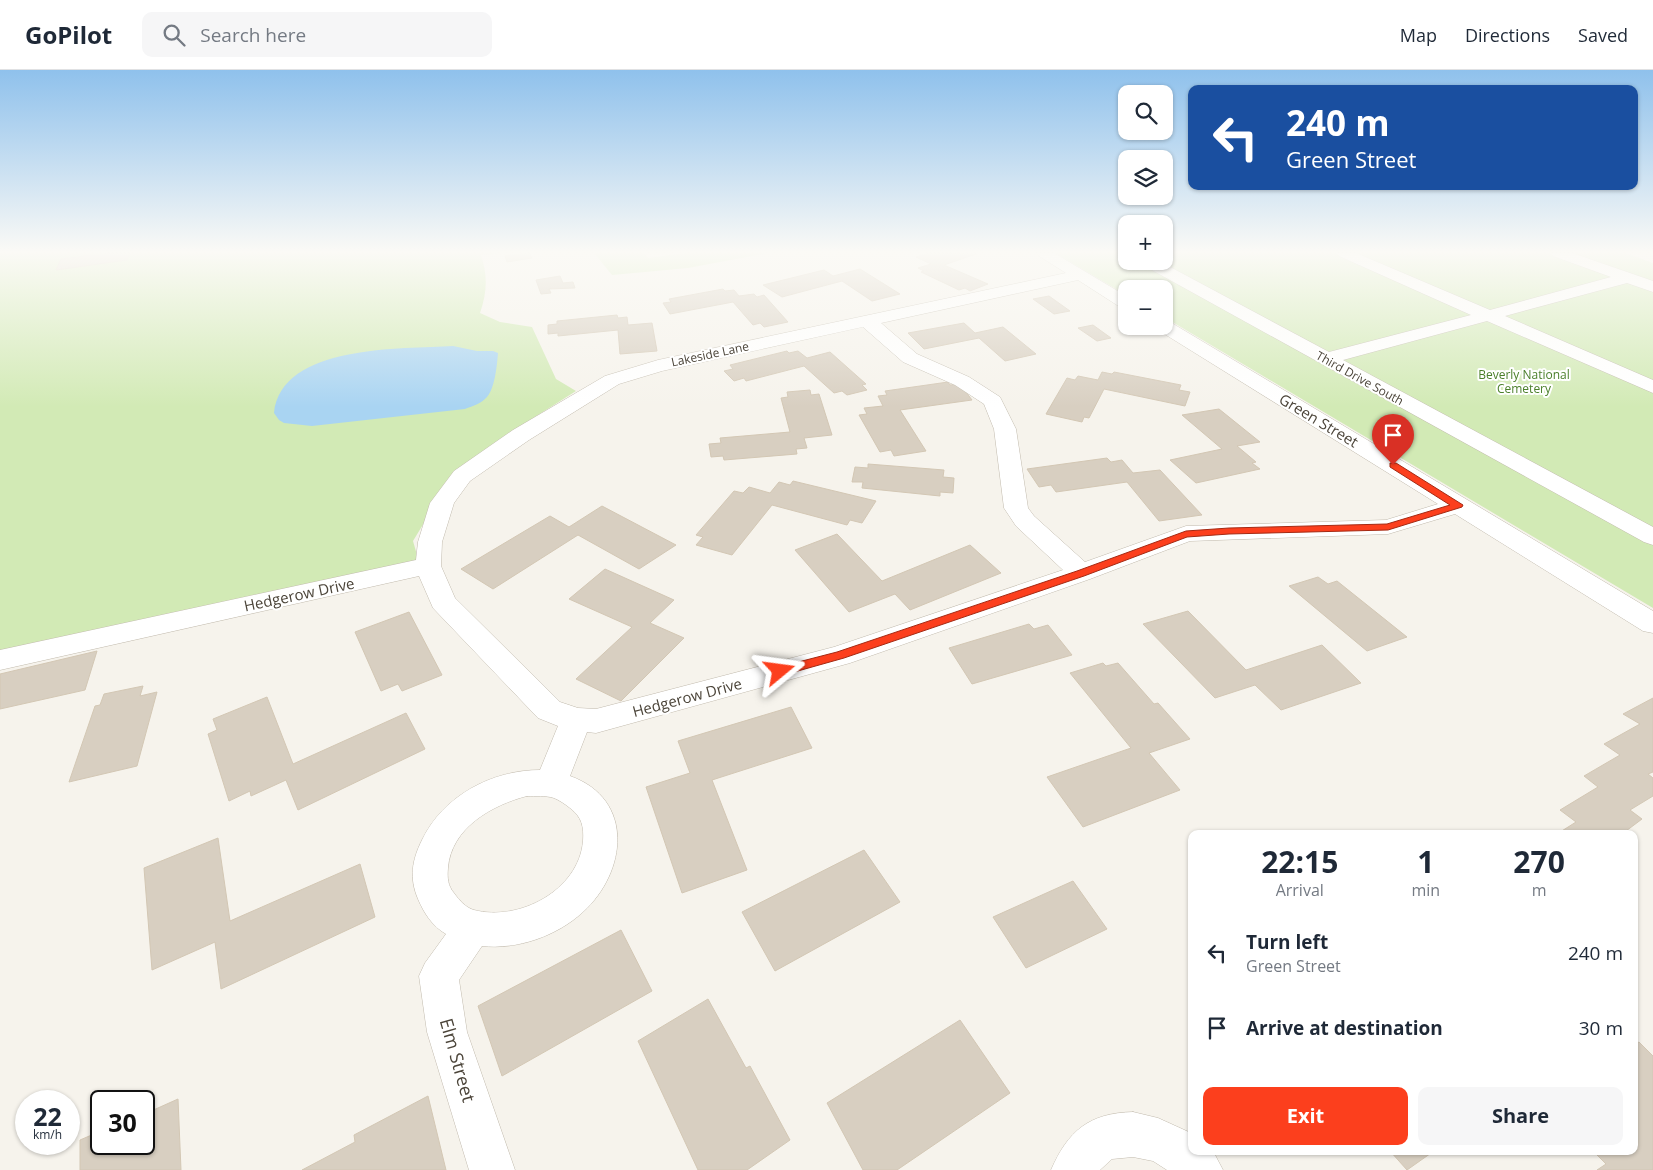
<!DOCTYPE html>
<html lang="en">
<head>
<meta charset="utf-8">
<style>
	body { margin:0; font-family:"Open Sans",sans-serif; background:#f6f6f7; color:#1f2937; height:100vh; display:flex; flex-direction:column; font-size:19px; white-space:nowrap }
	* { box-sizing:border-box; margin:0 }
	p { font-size:16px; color:#747a83 }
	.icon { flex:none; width:28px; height:28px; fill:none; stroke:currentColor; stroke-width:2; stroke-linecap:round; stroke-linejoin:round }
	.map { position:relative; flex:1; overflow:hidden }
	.side { position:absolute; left:1188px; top:760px; width:450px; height:325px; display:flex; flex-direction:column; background:#fff; border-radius:10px; box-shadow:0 1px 4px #0004 }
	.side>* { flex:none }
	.hud { position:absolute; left:1188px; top:15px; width:450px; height:105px; border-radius:10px; box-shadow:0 1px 4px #0004; background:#1a4fa0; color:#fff; overflow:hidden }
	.tools { position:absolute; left:1118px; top:15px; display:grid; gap:10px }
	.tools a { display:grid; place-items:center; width:55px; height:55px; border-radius:10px; background:#fff; box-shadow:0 1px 4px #0004; font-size:25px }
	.speed { position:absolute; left:15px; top:1020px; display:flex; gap:10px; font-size:25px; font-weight:700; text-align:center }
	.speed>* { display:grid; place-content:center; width:65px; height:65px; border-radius:50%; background:#fff; box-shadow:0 1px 4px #0004; line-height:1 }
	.speed small { font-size:12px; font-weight:400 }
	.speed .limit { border:2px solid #111; border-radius:8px; background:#fff; color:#111 }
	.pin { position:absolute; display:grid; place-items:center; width:42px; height:42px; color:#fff; margin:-51px -21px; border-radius:50% 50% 50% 0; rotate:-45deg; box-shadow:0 0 5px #0007 }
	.pin .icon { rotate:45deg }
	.me { position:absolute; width:55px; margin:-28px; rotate:74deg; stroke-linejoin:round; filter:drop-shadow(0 0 4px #0008) }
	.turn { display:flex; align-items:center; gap:18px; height:105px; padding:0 15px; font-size:22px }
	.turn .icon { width:65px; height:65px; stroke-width:2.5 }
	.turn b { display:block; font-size:35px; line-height:42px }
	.eta { display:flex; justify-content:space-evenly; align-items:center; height:85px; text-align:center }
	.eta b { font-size:30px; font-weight:700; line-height:35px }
	.action { display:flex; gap:10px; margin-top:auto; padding:10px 15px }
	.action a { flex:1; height:58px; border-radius:10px; background:#fc3f1d; color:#fff; font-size:20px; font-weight:700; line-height:58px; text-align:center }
	.action a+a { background:#f6f6f7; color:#1f2937 }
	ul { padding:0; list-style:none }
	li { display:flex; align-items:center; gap:15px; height:75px; padding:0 15px }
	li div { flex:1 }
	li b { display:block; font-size:19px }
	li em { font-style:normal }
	header { display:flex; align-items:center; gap:30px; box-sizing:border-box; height:70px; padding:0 25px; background:#fff; border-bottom:1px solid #e0e1e3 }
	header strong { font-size:24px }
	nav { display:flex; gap:28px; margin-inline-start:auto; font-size:18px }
	.search { width:350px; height:45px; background:#f6f6f7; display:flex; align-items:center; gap:12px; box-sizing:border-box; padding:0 18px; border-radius:10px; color:#747a83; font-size:19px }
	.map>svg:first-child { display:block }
</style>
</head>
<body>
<header>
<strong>GoPilot</strong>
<div class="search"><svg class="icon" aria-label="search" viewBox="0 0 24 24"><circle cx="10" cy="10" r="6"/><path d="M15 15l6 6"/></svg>Search here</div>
<nav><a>Map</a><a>Directions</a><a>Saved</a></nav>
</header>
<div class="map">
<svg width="1653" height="1100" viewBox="0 0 1653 1100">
	<rect width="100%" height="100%" fill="#f6f3ec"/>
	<g fill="#d2eab5">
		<path d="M0,183H503L481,185C488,207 487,222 480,243L500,252L532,257L556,309L576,321L508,364L450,410L413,471L419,492L0,586Z"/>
		<polygon points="594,183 644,183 648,188 686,183 768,183 688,198 612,205"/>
		<polygon points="1055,183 1126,183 1126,191 1164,191 1164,183 1626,183 1653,193 1653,538 1164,247 1164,219 1126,219 1126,225"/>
	</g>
	<path fill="#a9d4f2" d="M453,276L477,281H493L498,283C497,295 495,318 487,327C482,333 473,336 465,339L312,356L284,353L279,350L274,343C281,274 403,279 453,276Z"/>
	<g fill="#d8cfc1" stroke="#d3c7b4">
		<polygon points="112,183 130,183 127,190 56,200 61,189"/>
		<polygon points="529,183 532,188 507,192 505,186"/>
		<polygon points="930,183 976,184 944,195 988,214 970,221 965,218 959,220 921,202 924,201 918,198 931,194 916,187"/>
		<polygon points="860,199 900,224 872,231 842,211 782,227 763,215 824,200 833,206"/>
		<polygon points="560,206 563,213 573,212 575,218 549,219 551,223 541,224 536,210"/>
		<polygon points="723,219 725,221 734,220 739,226 754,224 757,227 764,225 788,252 764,257 760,253 753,255 733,232 670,244 663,233 671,232 669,229"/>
		<polygon points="1049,226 1070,241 1054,244 1033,229"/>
		<polygon points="617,245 618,248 627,247 628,255 652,253 657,281 620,284 618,260 558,266 558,263 548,264 548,255 557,254 557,251"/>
		<polygon points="964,253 975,263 1003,257 1036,284 1005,291 979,268 924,279 908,263"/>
		<polygon points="1093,255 1111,268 1097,271 1078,258"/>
		<polygon points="787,281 789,283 798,281 807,288 830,282 866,314 862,315 867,320 847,325 842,321 834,323 804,296 746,311 744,308 734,311 724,301 733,299 730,295"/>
		<polygon points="1102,302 1112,304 1114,302 1181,315 1179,320 1190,322 1185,336 1104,319 1089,348 1084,347 1082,352 1046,344 1067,308 1075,310 1078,306 1098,310"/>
		<polygon points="948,312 950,315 960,314 972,330 900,340 926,381 894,386 891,380 880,382 859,345 867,344 864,338 883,336 878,326 887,325 885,321"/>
		<polygon points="810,320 811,325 819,324 832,365 804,368 807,378 796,379 797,384 724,390 723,386 711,387 709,374 721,373 720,368 790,362 781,328 788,327 787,322"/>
		<polygon points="1219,339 1260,372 1237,376 1256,392 1252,393 1260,399 1196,413 1170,390 1222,379 1182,345"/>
		<polygon points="1107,388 1111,392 1122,390 1133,403 1160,400 1202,445 1159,451 1127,412 1056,422 1051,415 1039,417 1027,399"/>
		<polygon points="868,394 944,400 943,407 954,408 953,423 940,422 940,426 862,418 863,412 852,412 855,397 868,398"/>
		<polygon points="793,411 876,431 862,453 850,450 847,455 772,435 732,485 696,475 703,467 696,465 734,421 743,423 749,417 770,423 779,412 790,415"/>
		<polygon points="602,436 676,475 639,499 578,465 493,519 461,499 550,446 569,457"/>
		<polygon points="837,464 882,511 970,475 1001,503 910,540 895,524 849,542 795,480"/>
		<polygon points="605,499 674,530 650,553 684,568 621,631 576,609 632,557 569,529"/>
		<polygon points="1318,507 1328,514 1337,511 1407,567 1367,581 1289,516"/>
		<polygon points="1188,541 1246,600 1322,575 1361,613 1281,640 1255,615 1215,628 1143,554"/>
		<polygon points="409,542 442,605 402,621 398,614 381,621 355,562"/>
		<polygon points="1029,554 1034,559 1048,555 1072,585 972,614 949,578"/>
		<polygon points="97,581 85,620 0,639 0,604"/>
		<polygon points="1103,593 1106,596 1118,593 1154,634 1158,633 1190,669 1149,683 1180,720 1083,757 1047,707 1131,678 1070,603"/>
		<polygon points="143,616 140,626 157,622 137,696 69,712 95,636 100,635 104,624"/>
		<polygon points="267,627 293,694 406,643 425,679 298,740 286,710 251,726 250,721 229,731 208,664 217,660 213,649"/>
		<polygon points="1653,628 1653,702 1648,704 1653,708 1653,726 1630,740 1642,749 1622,764 1557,764 1576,752 1560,740 1598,717 1584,706 1620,685 1604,674 1640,654 1623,644"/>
		<polygon points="791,637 812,678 712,710 747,800 682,823 646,717 690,703 678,671"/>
		<polygon points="218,768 230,851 360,794 375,847 221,919 215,872 152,900 144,798"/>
		<polygon points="864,780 900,832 775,901 742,842"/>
		<polygon points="1073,811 1107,859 1026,898 993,847"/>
		<polygon points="621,860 652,921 502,1006 478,936"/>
		<polygon points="708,929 746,998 750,996 790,1070 747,1100 698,1100 638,971"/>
		<polygon points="960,950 1010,1023 897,1100 863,1100 827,1033"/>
		<polygon points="1639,972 1653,986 1653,1100 1597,1100 1606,1094 1593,1081 1634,1081 1634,975"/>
		<polygon points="428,1026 446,1100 302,1100 355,1072 354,1065"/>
		<polygon points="178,1029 181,1100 80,1100 80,1070 101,1061 101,1074 144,1074 144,1040 149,1038 149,1042"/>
		<polygon points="1390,1081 1434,1081 1407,1100"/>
	</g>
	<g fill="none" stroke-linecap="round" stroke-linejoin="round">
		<defs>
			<g id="minor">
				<path d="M1037,183H1054L1126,226V238L1120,237L1078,210L881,253L917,284L969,307L1000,327L1016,359L1028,438L1034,446L1085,492L1186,456L1386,450L1438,434L1158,260L1155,256H1164V251L1170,252L1653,541V563L1643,561L1455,444L1388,464L1190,471L1090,509L850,593L596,663L587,662L570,706C635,729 627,802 583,842C557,866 517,880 482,876L459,910L467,962L515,1100H469L427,962L419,906L425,893L446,864C432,856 424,843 418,829C409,808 412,790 422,770C443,726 492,700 540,700L558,656L538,648L433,538L419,506L0,600V580L416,490L418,472L430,433L454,401L513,360L605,306L658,290L1066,203L1039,186ZM863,257L903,292L955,315L984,334L994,359L1004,438L1016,456L1063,500L834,577L596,639L578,638L560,632L455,528L441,496L442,472L454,433L470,411L529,370L619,314L662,301ZM527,726C536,727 545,725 554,728C559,730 565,734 570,738C582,747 584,757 583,771C579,820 519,852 474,840C466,838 459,830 454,823C448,816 447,808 448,798C451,758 492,735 527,726Z"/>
				<polygon points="1337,183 1356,183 1490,240 1611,207 1553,186 1551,183 1572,183 1653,211 1653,222 1627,213 1505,246 1653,310 1653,323 1487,251 1343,290 1653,457 1653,475 1644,472 1141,194 1139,191 1159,191 1329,282 1471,245 1339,186"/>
				<path d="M1133,1042L1158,1048L1191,1063V1081H1213L1223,1100H1167L1153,1091L1133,1087L1112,1089L1100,1100H1051C1068,1061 1089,1043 1133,1042Z"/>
			</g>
		</defs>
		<use href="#minor" stroke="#c2bbae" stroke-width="1"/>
		<use href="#minor" fill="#fff" fill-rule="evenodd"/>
	</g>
	<linearGradient id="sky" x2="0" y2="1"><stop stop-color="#8fc1ec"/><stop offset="0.54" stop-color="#fbfaf6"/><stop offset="1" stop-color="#fbfaf6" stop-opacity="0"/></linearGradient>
	<rect width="1653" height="337" fill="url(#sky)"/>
	<polygon fill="#fc3f1d" stroke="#a42913" points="1390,393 1396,393 1463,435 1462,437 1388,460 1229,464 1187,467 1084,506 844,588 780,606 774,601 775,598 837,582 1077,501 1186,461 1229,458 1387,454 1450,435 1390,397"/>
	<g text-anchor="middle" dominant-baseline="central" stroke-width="4" stroke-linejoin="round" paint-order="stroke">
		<g font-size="12" fill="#4b4439" stroke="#fff">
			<text transform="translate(710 284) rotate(-12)">Lakeside Lane</text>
			<text transform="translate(1360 308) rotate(29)">Third Drive South</text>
		</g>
		<g font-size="12" fill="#4a7f2a" stroke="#fff">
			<text x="1524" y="304">Beverly National<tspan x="1524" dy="14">Cemetery</tspan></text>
		</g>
		<g font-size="15" fill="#4b4439" stroke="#fff">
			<text transform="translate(1319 350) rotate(31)">Green Street</text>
			<text transform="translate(299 524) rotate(-12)">Hedgerow Drive</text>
			<text transform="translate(687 627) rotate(-15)">Hedgerow Drive</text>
		</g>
		<g font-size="18" fill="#4b4439" stroke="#fff">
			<text transform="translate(458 990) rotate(74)">Elm Street</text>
		</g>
	</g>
</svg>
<div class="tools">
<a><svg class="icon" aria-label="search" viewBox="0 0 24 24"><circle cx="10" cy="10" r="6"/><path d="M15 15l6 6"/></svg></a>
<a><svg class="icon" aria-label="layers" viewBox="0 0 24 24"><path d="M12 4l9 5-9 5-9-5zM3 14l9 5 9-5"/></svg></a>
<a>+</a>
<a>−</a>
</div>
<div class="speed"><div>22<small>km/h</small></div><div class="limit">30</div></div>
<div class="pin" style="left:1393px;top:395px;background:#d93025"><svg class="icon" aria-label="arrive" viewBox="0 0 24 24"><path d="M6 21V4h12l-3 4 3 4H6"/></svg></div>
<svg class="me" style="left:780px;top:601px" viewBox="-20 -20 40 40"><path d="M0-17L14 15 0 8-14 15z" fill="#fc3f1d" stroke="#fff" stroke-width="4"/></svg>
<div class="hud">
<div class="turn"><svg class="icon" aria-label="left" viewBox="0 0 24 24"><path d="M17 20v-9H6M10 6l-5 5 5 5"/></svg><div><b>240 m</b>Green Street</div></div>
</div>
<section class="side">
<div class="eta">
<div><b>22:15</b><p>Arrival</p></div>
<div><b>1</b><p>min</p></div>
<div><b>270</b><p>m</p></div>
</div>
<ul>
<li><svg class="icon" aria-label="left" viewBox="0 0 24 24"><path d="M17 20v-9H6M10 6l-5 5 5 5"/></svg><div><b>Turn left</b><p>Green Street</p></div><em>240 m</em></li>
<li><svg class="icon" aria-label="arrive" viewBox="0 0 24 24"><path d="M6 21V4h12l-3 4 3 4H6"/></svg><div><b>Arrive at destination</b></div><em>30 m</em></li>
</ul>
<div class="action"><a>Exit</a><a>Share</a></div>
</section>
</div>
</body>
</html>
